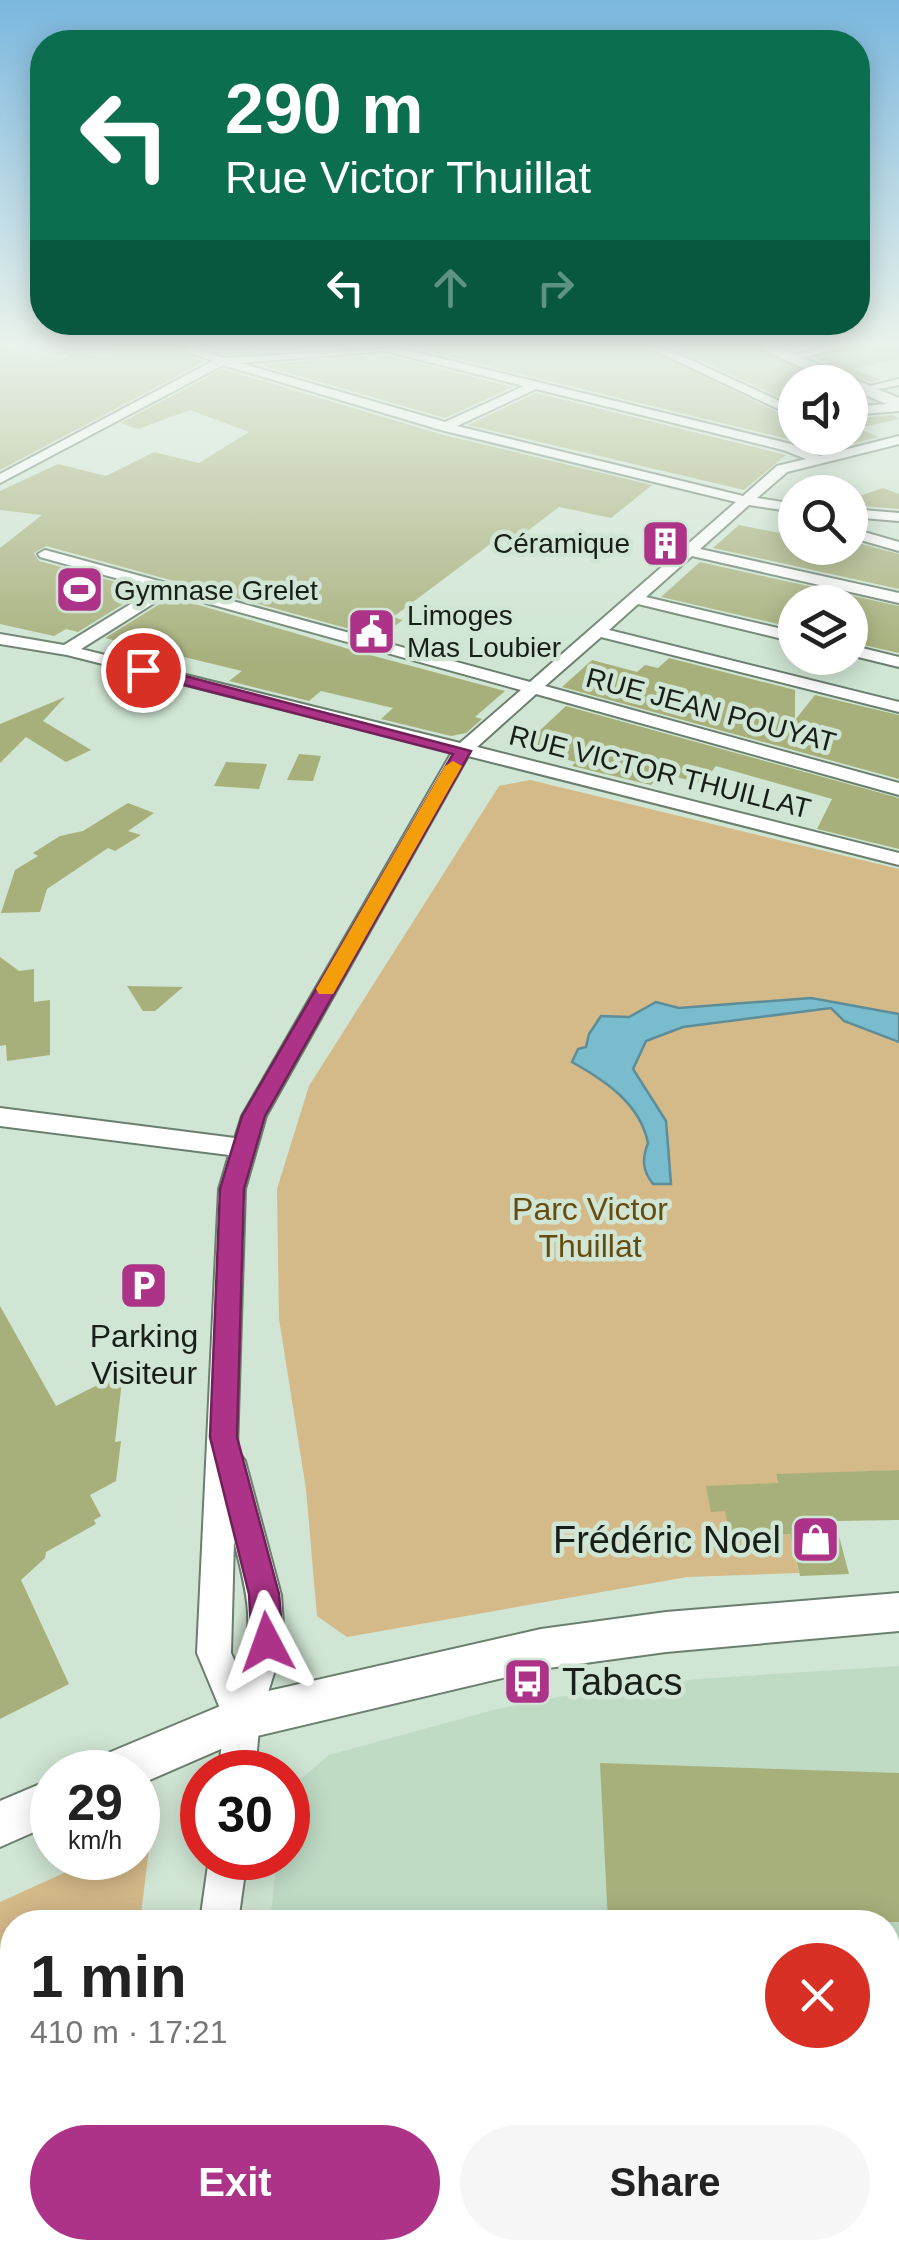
<!DOCTYPE html>
<html lang="en">
<head>
<meta charset="utf-8">
<style>
	body { margin:0; font-family:Helvetica,sans-serif; background:#f6f6f6; color:#222; height:100vh; display:flex; flex-direction:column; font-size:38px; white-space:nowrap }
	* { box-sizing:border-box; margin:0 }
	p { font-size:32px; color:#767676 }
	.icon { flex:none; width:55px; height:55px; fill:none; stroke:currentColor; stroke-width:2; stroke-linecap:round; stroke-linejoin:round }
	.map { position:relative; flex:1; overflow:hidden }
	.side { position:absolute; left:0px; top:1910px; width:900px; height:350px; display:flex; flex-direction:column; background:#fff; border-radius:40px 40px 0 0; box-shadow:0 5px 25px #0003 }
	.side>* { flex:none }
	.top-card { position:absolute; left:30px; top:30px; width:840px; height:305px; border-radius:40px; box-shadow:0 5px 25px #0003; background:#0b6e4f; color:#fff; overflow:hidden }
	.buttons { position:absolute; left:778px; top:365px; display:grid; gap:20px }
	.buttons a { display:grid; place-items:center; width:90px; height:90px; border-radius:50%; background:#fff; box-shadow:0 5px 25px #0003; font-size:50px }
	.speed { position:absolute; left:30px; top:1750px; display:flex; gap:20px; font-size:50px; font-weight:700; text-align:center }
	.speed>* { display:grid; place-content:center; width:130px; height:130px; border-radius:50%; background:#fff; box-shadow:0 5px 25px #0003; line-height:1 }
	.speed small { font-size:25px; font-weight:400 }
	.speed .limit { border:15px solid #d22; background:#fff; color:#111 }
	.pin { position:absolute; display:grid; place-items:center; width:85px; height:85px; color:#fff; margin:-42px; border:5px solid #fff; border-radius:50%; box-shadow:0 2px 10px #0007 }
	.me { position:absolute; width:110px; margin:-55px; rotate:356deg; stroke-linejoin:round; filter:drop-shadow(0 0 8px #0008) }
	.turn { display:flex; align-items:center; gap:35px; height:210px; padding:0 30px; font-size:45px }
	.turn .icon { width:130px; height:130px; stroke-width:2.5 }
	.turn b { display:block; font-size:70px; line-height:85px }
	.lanes { display:flex; align-items:center; height:95px; padding:0 30px; background:#0003; justify-content:center; gap:50px; direction:ltr }
	.lanes .off { opacity:.35 }
	.round { display:grid; place-items:center; flex:none; width:105px; height:105px; border-radius:52px; background:#f6f6f6 }
	.overview { display:flex; align-items:center; justify-content:space-between; height:170px; padding:0 30px }
	h1 { font-size:60px; font-weight:600; line-height:75px }
	.cta { display:flex; gap:20px; margin-top:auto; padding:20px 30px }
	.cta a { flex:1; height:115px; border-radius:60px; background:#ac3388; color:#fff; font-size:40px; font-weight:600; line-height:115px; text-align:center }
	.cta a+a { background:#f6f6f6; color:#222 }
	.map>svg:first-child { display:block }
</style>
</head>
<body>
<div class="map">
<svg width="899" height="2260" viewBox="0 0 899 2260">
	<rect width="100%" height="100%" fill="#d0e5d3"/>
	<polygon fill="#bfdbc4" points="899,1666 899,2260 234,2260 236,2248 888,2248 888,1922 270,1922 277,1858 288,1858 288,1798 295,1784 329,1755 497,1709 564,1696 698,1679"/>
	<g fill="#d4b989">
		<polygon points="530,780 899,869 899,1470 776,1475 799,1573 687,1577 347,1637 317,1616 306,1489 279,1319 277,1189 309,1086 499,786"/>
		<polygon points="151,1833 140,1922 12,1922 12,2248 102,2248 100,2260 0,2260 0,1902 97,1858 138,1858 138,1839"/>
	</g>
	<path fill="#79bcce" stroke="#5c8d98" stroke-width="2.5" d="M811,998L899,1014V1042L844,1021L831,1008L683,1027L646,1041L633,1069L666,1121L671,1184H653C642,1170 642,1159 648,1143C640,1103 604,1080 572,1062L578,1049L586,1047L589,1034L601,1016L629,1017L656,1002L679,1008Z"/>
	<g fill="#a7b07b">
		<polygon points="0,348 61,360 75,353 112,359 113,348 174,348 204,362 0,470"/>
		<polygon points="414,348 647,348 795,421 795,438 850,438 850,419 893,415 899,419 858,428 878,437 820,452 792,440"/>
		<polygon points="673,348 755,348 827,382 795,382 795,404"/>
		<polygon points="846,348 899,348 899,359 854,369 881,380 871,382 814,359"/>
		<polygon points="387,355 513,387 445,418 261,365 365,356 368,362"/>
		<polygon points="223,369 440,434 652,485 611,518 559,507 525,533 510,539 501,536 393,617 403,620 379,637 46,546 34,553 39,561 146,590 78,632 66,629 54,636 0,624 0,548 42,515 0,510 0,491 58,464 106,476 154,452 199,463 249,432 190,410 138,429 121,423"/>
		<polygon points="536,393 782,454 786,455 744,490 468,425"/>
		<polygon points="883,488 899,494 899,509 850,505 850,499"/>
		<polygon points="739,525 795,536 795,548 850,548 850,541 899,554 899,589 713,548"/>
		<polygon points="700,562 899,606 899,653 850,642 850,602 795,602 795,628 661,597"/>
		<polygon points="171,597 359,652 505,691 475,717 482,719 466,733 451,736 381,719 393,708 321,691 309,701 229,681 242,671 105,638"/>
		<polygon points="669,658 795,690 795,720 815,695 899,715 899,779 562,687 592,660 637,672 645,665 658,668"/>
		<polygon points="65,697 43,721 91,750 66,762 26,737 0,763 0,724"/>
		<polygon points="566,706 899,798 899,849 817,829 832,799 716,766 704,781 698,783 663,773 651,785 572,766 576,762 521,748"/>
		<polygon points="299,754 321,756 313,781 287,780"/>
		<polygon points="226,762 267,764 259,789 214,786"/>
		<polygon points="128,803 154,813 128,831 141,835 115,851 108,848 47,889 40,912 1,913 15,870 38,856 33,853 60,836 83,831"/>
		<polygon points="0,957 19,971 34,969 34,1002 50,1000 50,1055 7,1061 6,1045 0,1046"/>
		<polygon points="127,986 183,987 155,1011 143,1011"/>
		<polygon points="0,1306 56,1406 123,1372 115,1442 121,1441 116,1481 90,1495 101,1516 94,1520 96,1524 46,1552 45,1558 21,1580 69,1684 0,1719"/>
		<polygon points="899,1470 899,1520 835,1521 849,1574 800,1576 790,1534 730,1535 725,1511 711,1512 706,1486 778,1483 776,1474"/>
		<polygon points="600,1763 899,1773 899,1922 608,1922"/>
	</g>
	<g fill="none" stroke-linecap="round" stroke-linejoin="round">
		<defs>
			<g id="minor">
				<path d="M178,348H194L224,358L398,348L791,444L820,456L899,436V444L787,472L757,498L795,504V512L749,505L700,549L899,593V603L692,556L646,597L795,632V642L638,604L609,630L899,702V712L601,637L545,686L899,783V795L536,694L477,747L899,853V865L468,756L266,1116L245,1189L237,1450L245,1461L281,1595L284,1641L260,1718L255,1772H219L224,1718L197,1653L219,1189L229,1155L0,1126V1108L235,1138L242,1116L452,752L67,655L0,644V634L64,645L155,589L40,557L38,554L45,550L530,682L736,502L441,430L223,365L0,483V474L213,361ZM385,351L524,386L445,422L240,363ZM536,389L783,450L806,459L777,466L743,496L457,426ZM170,593L521,690L460,743L81,649ZM234,1541C246,1589 256,1623 240,1672L231,1653Z"/>
				<polygon points="650,348 664,348 795,408 795,417"/>
				<polygon points="821,348 842,348 789,361 783,358"/>
				<polygon points="899,379 899,385 864,392 858,389"/>
				<polygon points="899,403 899,411 850,415 850,407"/>
				<polygon points="850,509 899,513 899,521 850,517"/>
				<polygon points="850,528 899,542 899,551 850,537"/>
				<polygon points="850,645 899,657 899,667 850,655"/>
				<polygon points="209,1858 247,1858 238,1922 200,1922"/>
				<polygon points="152,2248 198,2248 196,2260 150,2260"/>
			</g>
			<g id="tertiary">
				<polygon points="899,1593 899,1631 666,1652 541,1669 244,1739 138,1785 138,1772 95,1772 101,1756 242,1697 541,1629 666,1612"/>
				<polygon points="52,1779 52,1824 0,1847 0,1801"/>
			</g>
			<polygon id="secondary" points="758,348 779,348 899,398 899,409 850,389 850,382 835,382"/>
		</defs>
		<use href="#minor" stroke="#6b7f6e" stroke-width="4"/>
		<use href="#tertiary" stroke="#6b7f6e" stroke-width="4"/>
		<use href="#secondary" stroke="#6b7f6e" stroke-width="4"/>
		<use href="#minor" fill="#fff" fill-rule="evenodd"/>
		<use href="#tertiary" fill="#fff" fill-rule="evenodd"/>
		<use href="#secondary" fill="#fff" fill-rule="evenodd"/>
	</g>
	<linearGradient id="sky" x2="0" y2="1"><stop stop-color="#7bb7de"/><stop offset="0.52" stop-color="#eaf3eb"/><stop offset="1" stop-color="#eaf3eb" stop-opacity="0"/></linearGradient>
	<rect width="899" height="664" fill="url(#sky)"/>
	<polygon fill="#ac3388" stroke="#702158" stroke-width="2.5" points="143,665 471,751 265,1116 244,1189 237,1437 279,1594 283,1642 278,1652 267,1657 256,1652 252,1642 249,1594 210,1437 220,1189 242,1116 453,754 138,673 138,666"/>
	<polygon fill="#f59e0b" points="453,761 462,766 336,989 333,994 319,994 316,989 445,766"/>
	<defs>
		<symbol id="building-square" viewBox="-11 -11 22 22"><rect x="-9" y="-9" width="18" height="18" rx="4" fill="#ac3388" stroke="#d0e5d3"/><path d="M-4-6H4V6H1V3H-1V6H-4ZM-2.5-4.3h1.7v1.8h-1.7ZM.8-4.3h1.7v1.8H.8ZM-2.5-1h1.7V.8h-1.7ZM.8-1h1.7V.8H.8Z" fill="#fff"/></symbol>
		<symbol id="stadium-square" viewBox="-11 -11 22 22"><rect x="-9" y="-9" width="18" height="18" rx="4" fill="#ac3388" stroke="#d0e5d3"/><path d="M0-5a6.5 5 0 1 0 0 10a6.5 5 0 1 0 0-10ZM-3.5-1.8h7v3.6h-7Z" fill="#fff"/></symbol>
		<symbol id="civic-square" viewBox="-11 -11 22 22"><rect x="-9" y="-9" width="18" height="18" rx="4" fill="#ac3388" stroke="#d0e5d3"/><path d="M-.6-6.5H3V-4.5H.6V-3L4-1V1h2V6H-6V1h2V-1L-.6-3ZM-1.2 2.5V6h2.4V2.5Z" fill="#fff"/></symbol>
		<symbol id="parking-square" viewBox="-11 -11 22 22"><rect x="-9" y="-9" width="18" height="18" rx="4" fill="#ac3388" stroke="#d0e5d3"/><path d="M-3.5-5.5H1a3.5 3.5 0 0 1 0 7H-1V5.5H-3.5ZM-1-3.4V-.6H.8a1.4 1.4 0 0 0 0-2.8Z" fill="#fff"/></symbol>
		<symbol id="shop-square" viewBox="-11 -11 22 22"><rect x="-9" y="-9" width="18" height="18" rx="4" fill="#ac3388" stroke="#d0e5d3"/><path d="M-5-2.5h2.3a2.7 3.5 0 0 1 5.4 0H5L5.5 6h-11ZM-1.5-2.5h3a1.5 2.3 0 0 0-3 0Z" fill="#fff"/></symbol>
		<symbol id="bus-square" viewBox="-11 -11 22 22"><rect x="-9" y="-9" width="18" height="18" rx="4" fill="#ac3388" stroke="#d0e5d3"/><path d="M-5-6H5V4H4V6H2V4H-2V6H-4V4H-5ZM-3.5-4V0h7V-4ZM-3.5 1.2v1.5H-2V1.2ZM2 1.2v1.5H3.5V1.2Z" fill="#fff"/></symbol>
	</defs>
	<g fill-rule="evenodd">
		<use href="#building-square" x="638" y="516" width="55" height="55"/>
		<use href="#stadium-square" x="52" y="562" width="55" height="55"/>
		<use href="#civic-square" x="344" y="604" width="55" height="55"/>
		<use href="#parking-square" x="116" y="1258" width="55" height="55"/>
		<use href="#shop-square" x="788" y="1512" width="55" height="55"/>
		<use href="#bus-square" x="500" y="1654" width="55" height="55"/>
	</g>
	<g text-anchor="middle" dominant-baseline="central" stroke-width="9" stroke-linejoin="round" paint-order="stroke">
		<g font-size="28" fill="#181f19" stroke="#d0e5d3" text-anchor="start">
			<text x="630" y="543" text-anchor="end">Céramique</text>
			<text x="114" y="590">Gymnase Grelet</text>
			<text x="407" y="615">Limoges<tspan x="407" dy="32">Mas Loubier</tspan></text>
		</g>
		<g font-size="28" fill="#181f19" stroke="#d0e5d3">
			<text transform="translate(711 710) rotate(15)">RUE JEAN POUYAT</text>
			<text transform="translate(660 772) rotate(14)">RUE VICTOR THUILLAT</text>
		</g>
		<g font-size="32" fill="#674c10" stroke="#d0e5d3">
			<text x="590" y="1209">Parc Victor<tspan x="590" dy="37">Thuillat</tspan></text>
		</g>
		<g font-size="32" fill="#181f19" stroke="#d0e5d3">
			<text x="144" y="1336">Parking<tspan x="144" dy="37">Visiteur</tspan></text>
		</g>
		<g font-size="38" fill="#181f19" stroke="#d0e5d3" text-anchor="end">
			<text x="781" y="1540">Frédéric Noel</text>
			<text x="562" y="1682" text-anchor="start">Tabacs</text>
		</g>
	</g>
</svg>
<div class="buttons">
<a><svg class="icon" aria-label="sound" viewBox="0 0 24 24"><path d="M4 9h4l5-4v14l-5-4H4zM17 9q2 3 0 6"/></svg></a>
<a><svg class="icon" aria-label="search" viewBox="0 0 24 24"><circle cx="10" cy="10" r="6"/><path d="M15 15l6 6"/></svg></a>
<a><svg class="icon" aria-label="layers" viewBox="0 0 24 24"><path d="M12 4l9 5-9 5-9-5zM3 14l9 5 9-5"/></svg></a>
</div>
<div class="speed"><div>29<small>km/h</small></div><div class="limit">30</div></div>
<div class="pin" style="left:143px;top:670px;background:#d93025"><svg class="icon" aria-label="arrive" viewBox="0 0 24 24"><path d="M6 21V4h12l-3 4 3 4H6"/></svg></div>
<svg class="me" style="left:267px;top:1642px" viewBox="-20 -20 40 40"><path d="M0-17L14 15 0 8-14 15z" fill="#ac3388" stroke="#fff" stroke-width="4"/></svg>
<div class="top-card">
<div class="turn"><svg class="icon" aria-label="left" viewBox="0 0 24 24"><path d="M17 20v-9H6M10 6l-5 5 5 5"/></svg><div><b>290 m</b>Rue Victor Thuillat</div></div>
<div class="lanes"><svg class="icon" aria-label="left" viewBox="0 0 24 24"><path d="M17 20v-9H6M10 6l-5 5 5 5"/></svg><svg class="icon off" aria-label="ahead" viewBox="0 0 24 24"><path d="M12 20V5M6 11l6-6 6 6"/></svg><svg class="icon off" aria-label="right" viewBox="0 0 24 24"><path d="M7 20v-9h11M14 6l5 5-5 5"/></svg></div>
</div>
<section class="side">
<div class="overview"><div><h1>1 min</h1><p>410 m · 17:21</p></div><a class="round" style="background:#d93025;color:#fff"><svg class="icon" aria-label="close" viewBox="0 0 24 24"><path d="M6 6l12 12M18 6L6 18"/></svg></a></div>
<div class="cta"><a>Exit</a><a>Share</a></div>
</section>
</div>
</body>
</html>
